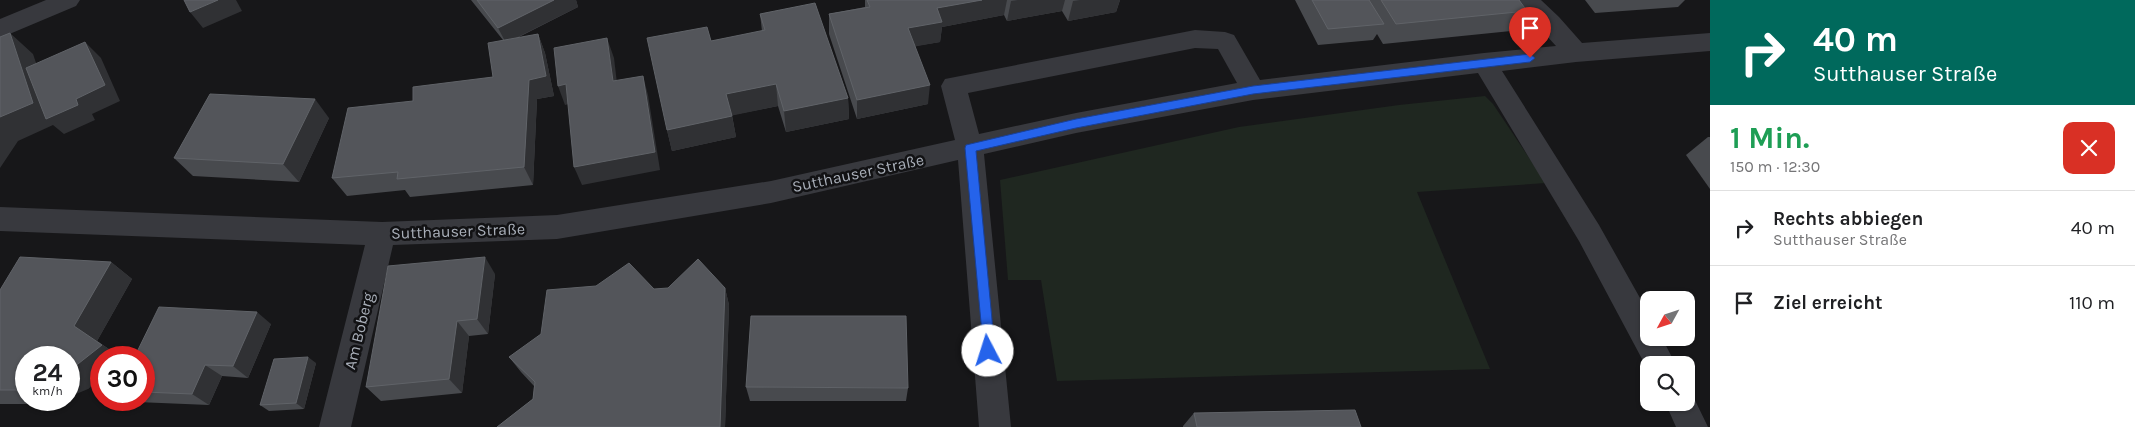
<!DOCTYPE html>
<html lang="de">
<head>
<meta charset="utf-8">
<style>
	body { margin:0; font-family:Karla,sans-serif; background:#f2f2f2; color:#202124; height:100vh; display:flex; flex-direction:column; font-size:19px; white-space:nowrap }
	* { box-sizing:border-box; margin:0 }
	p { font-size:16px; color:#757577 }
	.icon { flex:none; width:28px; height:28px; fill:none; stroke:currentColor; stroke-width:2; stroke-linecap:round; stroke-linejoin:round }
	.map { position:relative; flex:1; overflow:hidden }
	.details { display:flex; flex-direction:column; background:#fff; width:425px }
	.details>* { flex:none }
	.top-card { background:#00695c; color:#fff; overflow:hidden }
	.needle { width:32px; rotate:230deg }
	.fabs { position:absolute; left:1640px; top:291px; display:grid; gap:10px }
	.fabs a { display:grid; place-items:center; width:55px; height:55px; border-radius:10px; background:#fff; box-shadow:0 1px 4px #0004; font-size:25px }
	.speed { position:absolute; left:15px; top:346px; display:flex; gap:10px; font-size:25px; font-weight:700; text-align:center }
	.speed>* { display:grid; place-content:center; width:65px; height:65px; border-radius:50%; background:#fff; box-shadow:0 1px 4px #0004; line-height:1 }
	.speed small { font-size:12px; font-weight:400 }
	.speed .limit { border:8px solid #d22; background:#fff; color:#111 }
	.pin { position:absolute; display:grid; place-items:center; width:42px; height:42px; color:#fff; margin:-51px -21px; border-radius:50% 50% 50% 0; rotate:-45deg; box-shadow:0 0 5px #0007 }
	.pin .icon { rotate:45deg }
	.me { position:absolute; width:55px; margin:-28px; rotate:355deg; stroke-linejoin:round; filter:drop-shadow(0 0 4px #0008) }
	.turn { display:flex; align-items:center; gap:18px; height:105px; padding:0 20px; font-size:22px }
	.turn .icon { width:65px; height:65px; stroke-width:2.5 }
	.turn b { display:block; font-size:35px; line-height:42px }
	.round { display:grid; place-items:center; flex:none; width:52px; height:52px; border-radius:10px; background:#f2f2f2 }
	.headline { display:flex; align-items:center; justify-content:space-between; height:85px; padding:0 20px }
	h1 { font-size:30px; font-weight:700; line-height:38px; color:#1e9e55 }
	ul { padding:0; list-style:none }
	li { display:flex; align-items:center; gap:15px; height:75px; padding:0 20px; border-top:1px solid #e0e0e0 }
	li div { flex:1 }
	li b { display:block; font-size:19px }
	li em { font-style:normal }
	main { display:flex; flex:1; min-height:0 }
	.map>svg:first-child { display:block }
</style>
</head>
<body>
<main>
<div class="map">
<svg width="1710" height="427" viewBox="0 0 1710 427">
	<rect width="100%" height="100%" fill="#171719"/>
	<polygon fill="#1f2720" points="1485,96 1493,104 1546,183 1417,192 1490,369 1057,381 1041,280 1008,280 1000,180 1239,127 1399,105"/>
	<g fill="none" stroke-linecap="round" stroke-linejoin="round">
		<g fill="#38393e" fill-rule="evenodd">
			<polygon points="46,0 80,0 76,6 0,38 0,19"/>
			<path d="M1514,0H1541L1559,17L1582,43L1710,33V51L1576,62L1502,71L1599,225L1649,314V338H1662L1676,365H1649V372L1579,241L1478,73L1253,100L1076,133L984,154L1011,427H979L958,160L771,203L557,239L393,245L351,427H319L365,245L0,231V207L382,222L557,215L771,181L955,140L941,86L945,79L1195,30L1225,32L1234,35L1260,80L1484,53L1556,46ZM1195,48L1218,49L1237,83L1076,113L979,134L968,93Z"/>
			<polygon points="1686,390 1691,392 1708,427 1676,427 1665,402 1686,402"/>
		</g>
	</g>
	<g fill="#484a4e">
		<polygon points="471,0 576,0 578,7 517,38 538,34 545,53 554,96 537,99 533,185 410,197 405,190 347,196 332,178 413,101 493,77 503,40"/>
		<polygon points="865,0 1120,0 1116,12 1068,21 1062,11 1007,21 1004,15 942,27 940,42 915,46 928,104 857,119 829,34 829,14 865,7"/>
		<polygon points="1295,0 1519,0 1527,11 1511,31 1383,44 1377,34 1373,40 1318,45"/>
		<polygon points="1585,0 1685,0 1678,7 1595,13"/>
		<polygon points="760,14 848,98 849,119 786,132 778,106 732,115 736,137 672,151 667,130 711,41 762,31"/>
		<polygon points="329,118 299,182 193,176 174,158"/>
		<polygon points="1708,137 1710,137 1710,189 1686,155"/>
		<polygon points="111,262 132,279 97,341 122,358 101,358 88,389 26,358 26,400 60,400 50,404 0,404 0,290"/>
		<polygon points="495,274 488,334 469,336 462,393 381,401 366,387"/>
		<polygon points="725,288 729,305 725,427 497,427 533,399 534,386 521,372 509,357 654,289"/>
		<polygon points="271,324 248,378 222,376 209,405 137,402 134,400 144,400 144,358"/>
		<polygon points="316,363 304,409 269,411 260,405"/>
		<polygon points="746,387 908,388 906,401 750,401"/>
		<polygon points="1194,413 1361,427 1183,427 1183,426"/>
	</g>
	<g fill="#303134">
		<polygon points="218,0 236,0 242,11 203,28 190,12"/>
		<polygon points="554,0 576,0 578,7 506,43 498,28"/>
		<polygon points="982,0 1007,0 1004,15 942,27 940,42 907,48 908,28 937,8"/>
		<polygon points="1018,0 1065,0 1062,11 1007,21 1011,1"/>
		<polygon points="1080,0 1120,0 1116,12 1068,21 1073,1"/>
		<polygon points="10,33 33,54 54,116 76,99 85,42 101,58 120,101 92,114 95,120 64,134 53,125 18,141 0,168 0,117"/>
		<polygon points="538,34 545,53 554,96 537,99 533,185 524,167 529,80"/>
		<polygon points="607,38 614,58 619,100 613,81"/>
		<polygon points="643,76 648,95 660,170 582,185 574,167"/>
		<polygon points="566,84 573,103 565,105 558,86"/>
		<polygon points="776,84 778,106 730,116 726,94"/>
		<polygon points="930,85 928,104 857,119 857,100"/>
		<polygon points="848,98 849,119 786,132 784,111"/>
		<polygon points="315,99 329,118 299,182 283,164"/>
		<polygon points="732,116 736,137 672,151 667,130"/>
		<polygon points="485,257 495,274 488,334 477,319"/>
		<polygon points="111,262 132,279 97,341 122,358 101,358 101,379 88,389 69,397 69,371 74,326"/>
		<polygon points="725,288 729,305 725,427 720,427"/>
		<polygon points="257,312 271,324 248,378 233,366"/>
		<polygon points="457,321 469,336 462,393 449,379"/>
		<polygon points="308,357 316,363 304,409 296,403"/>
		<polygon points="205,365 222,376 209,405 192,394"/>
		<polygon points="42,400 60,400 50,404"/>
	</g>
	<g fill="#53555a" stroke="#606368">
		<polygon points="184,0 218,0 190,12"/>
		<polygon points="477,0 554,0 498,28"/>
		<polygon points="867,0 982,0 937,8 942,22 908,28 930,85 857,100 829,14 870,7"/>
		<polygon points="1312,0 1369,0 1384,24 1328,29"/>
		<polygon points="1381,0 1519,0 1527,11 1396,24"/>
		<polygon points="815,3 848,98 784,111 776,84 726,94 732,116 667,130 647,38 707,27 711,41 765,30 760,14"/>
		<polygon points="10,33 33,103 0,117 0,37"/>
		<polygon points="538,34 546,76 529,80 524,167 397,179 398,172 332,178 348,108 413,101 413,87 493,77 488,43"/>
		<polygon points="607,38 613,81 643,76 655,152 574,167 566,84 558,86 554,48"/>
		<polygon points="85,42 105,85 76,99 78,105 46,119 26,68"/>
		<polygon points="210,94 315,99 283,164 174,158"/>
		<polygon points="20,257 111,262 74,326 102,345 69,371 69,358 26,358 26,390 0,390 0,290"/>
		<polygon points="485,257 477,319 457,321 449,379 366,387 388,266"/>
		<polygon points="698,259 725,288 720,427 497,427 533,399 535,382 509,357 541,334 547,290 596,286 629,263 654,289 668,288"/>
		<polygon points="159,307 257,312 233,366 205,365 192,394 144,392 144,358 134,358"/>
		<polygon points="751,316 906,316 908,388 746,387"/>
		<polygon points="308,357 296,403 260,405 274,359"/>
		<polygon points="1355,410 1361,427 1197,427 1194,413"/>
	</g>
	<polygon fill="#2563eb" stroke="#184099" points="1530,54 1535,58 1530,62 1253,94 1076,128 976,151 995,351 993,355 988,356 984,355 965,148 966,145 1076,119 1253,86"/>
	<g text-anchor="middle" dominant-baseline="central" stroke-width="5" stroke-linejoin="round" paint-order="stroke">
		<g font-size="16" fill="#a9afb9" stroke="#121214">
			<text transform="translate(858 173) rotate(-12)">Sutthauser Straße</text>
			<text transform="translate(458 231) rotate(-2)">Sutthauser Straße</text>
			<text transform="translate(359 331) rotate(-76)">Am Boberg</text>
		</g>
	</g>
</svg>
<div class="fabs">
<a><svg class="needle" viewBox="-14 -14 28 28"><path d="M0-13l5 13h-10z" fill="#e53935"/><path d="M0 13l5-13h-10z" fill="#757577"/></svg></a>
<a><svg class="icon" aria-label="search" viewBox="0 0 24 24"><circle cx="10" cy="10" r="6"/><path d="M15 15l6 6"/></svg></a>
</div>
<div class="speed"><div>24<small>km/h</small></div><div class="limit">30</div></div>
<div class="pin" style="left:1530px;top:58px;background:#d93025"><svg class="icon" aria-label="arrive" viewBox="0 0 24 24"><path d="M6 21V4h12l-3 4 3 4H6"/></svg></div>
<svg class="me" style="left:988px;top:351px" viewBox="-20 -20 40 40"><circle r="19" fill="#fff"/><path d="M0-13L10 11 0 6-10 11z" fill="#2563eb"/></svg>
</div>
<section class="details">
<div class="top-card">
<div class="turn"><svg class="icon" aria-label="right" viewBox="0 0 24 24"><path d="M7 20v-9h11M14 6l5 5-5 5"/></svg><div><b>40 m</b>Sutthauser Straße</div></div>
</div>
<div class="headline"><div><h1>1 Min.</h1><p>150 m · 12:30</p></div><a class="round" style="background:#d93025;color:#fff"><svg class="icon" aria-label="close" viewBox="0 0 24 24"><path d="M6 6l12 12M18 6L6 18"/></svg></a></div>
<ul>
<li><svg class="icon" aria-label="right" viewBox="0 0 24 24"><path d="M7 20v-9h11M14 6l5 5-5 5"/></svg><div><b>Rechts abbiegen</b><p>Sutthauser Straße</p></div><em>40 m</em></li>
<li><svg class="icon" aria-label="arrive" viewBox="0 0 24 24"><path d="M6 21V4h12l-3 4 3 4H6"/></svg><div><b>Ziel erreicht</b></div><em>110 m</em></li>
</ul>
</section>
</main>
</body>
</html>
